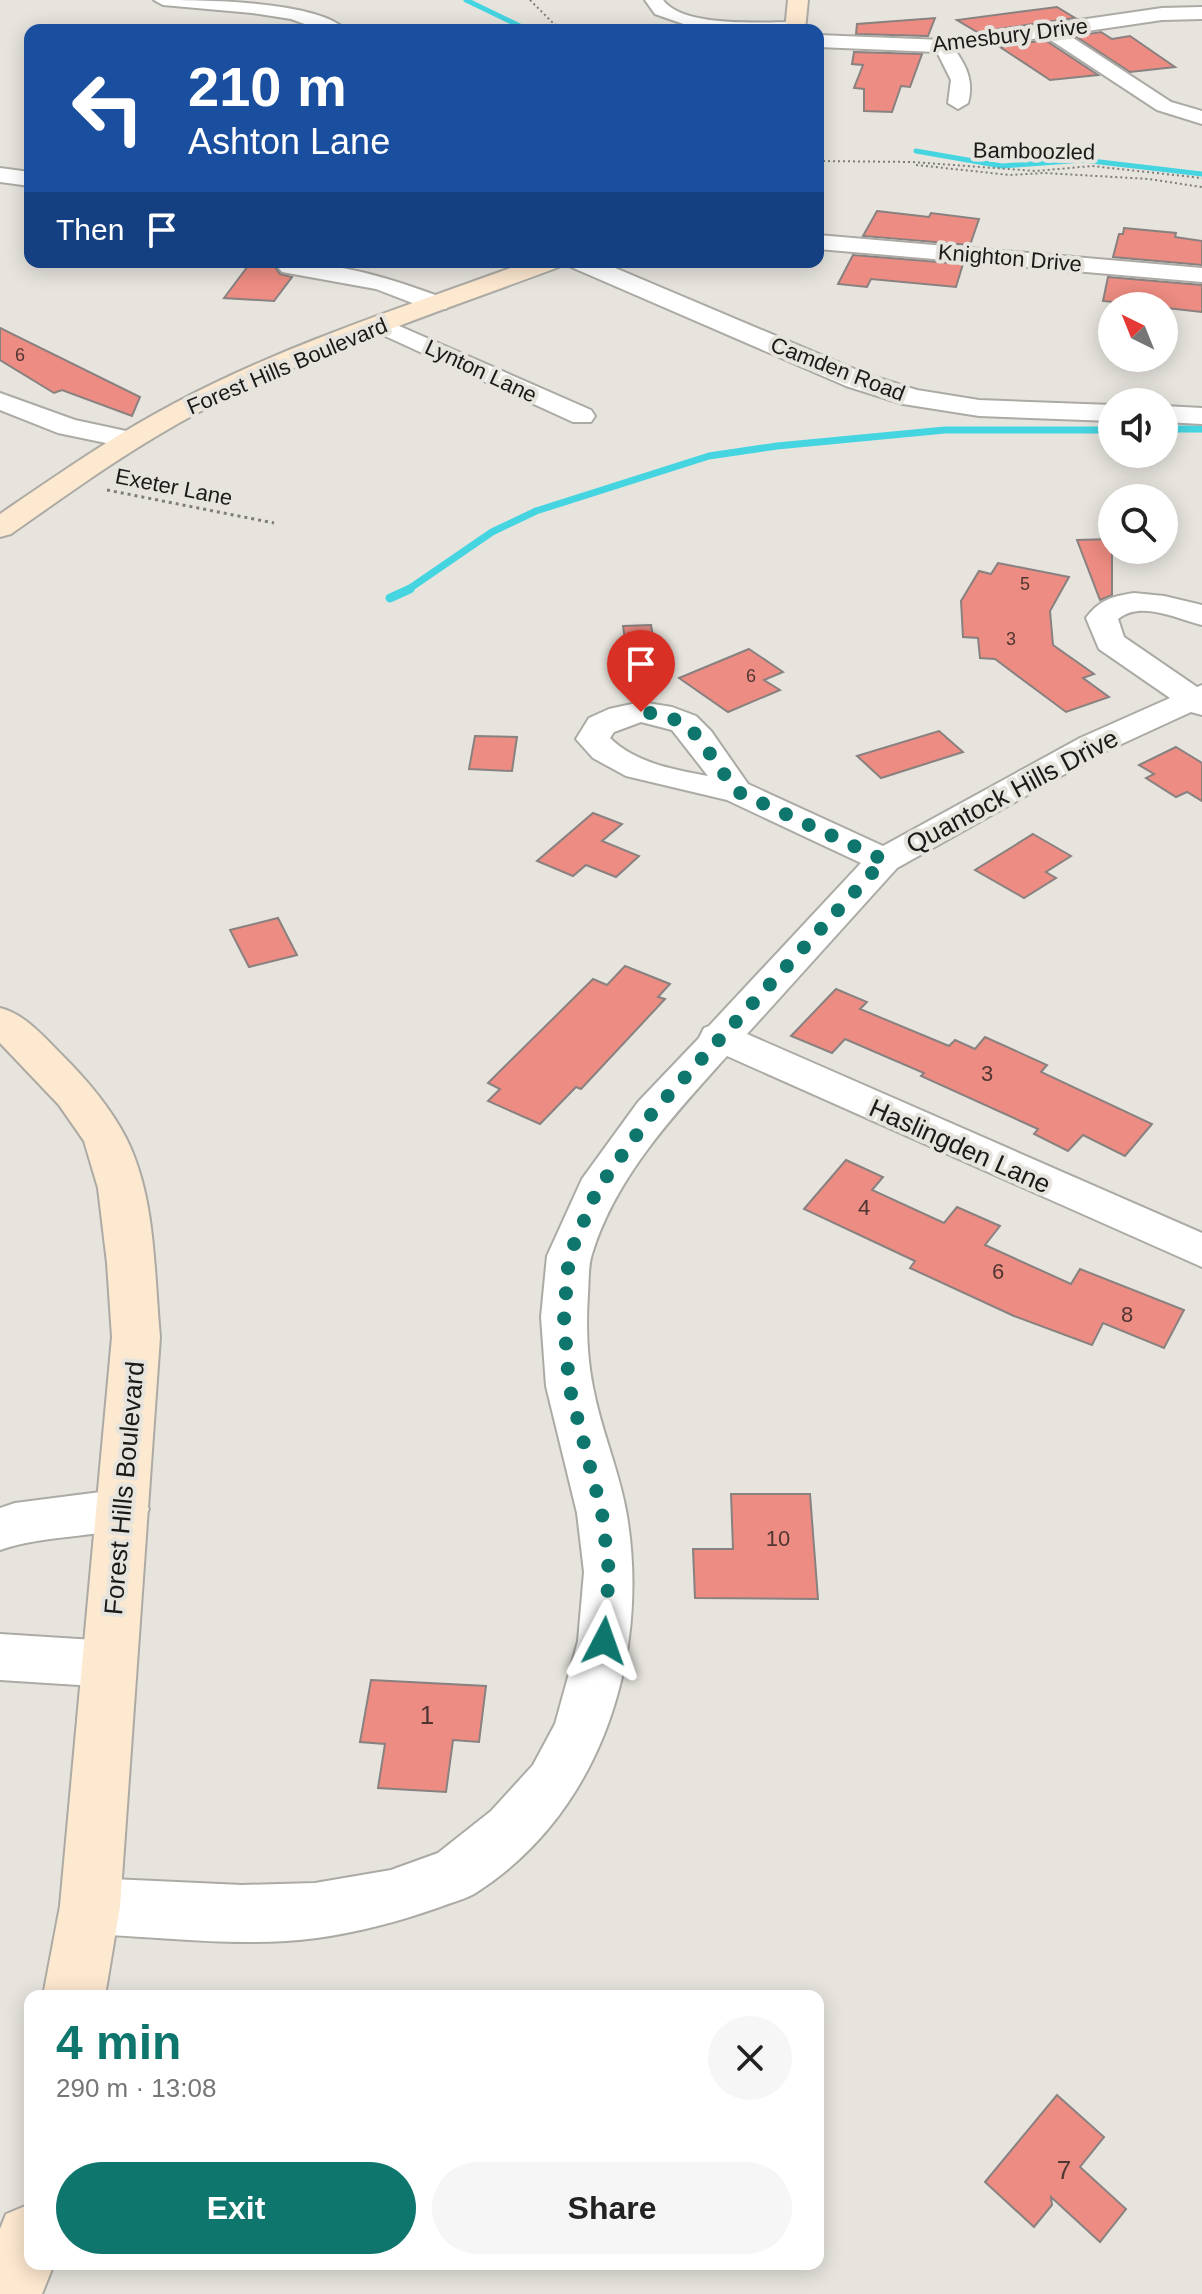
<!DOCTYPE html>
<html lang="en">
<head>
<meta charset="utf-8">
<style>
	body { margin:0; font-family:Helvetica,sans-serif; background:#f6f6f6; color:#222; height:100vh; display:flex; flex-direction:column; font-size:30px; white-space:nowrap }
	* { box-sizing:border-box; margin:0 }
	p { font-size:26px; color:#767676 }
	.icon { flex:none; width:44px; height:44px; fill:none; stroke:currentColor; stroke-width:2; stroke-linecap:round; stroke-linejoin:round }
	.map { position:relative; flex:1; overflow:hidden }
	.drawer { position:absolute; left:24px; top:1990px; width:800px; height:280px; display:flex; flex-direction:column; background:#fff; border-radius:16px; box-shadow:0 4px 20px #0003 }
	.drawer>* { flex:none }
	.banner { position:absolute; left:24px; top:24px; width:800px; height:244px; border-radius:16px; box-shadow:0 4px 20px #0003; background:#1a4fa0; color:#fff; overflow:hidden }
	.needle { width:52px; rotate:317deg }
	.buttons { position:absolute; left:1098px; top:292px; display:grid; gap:16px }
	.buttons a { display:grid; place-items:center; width:80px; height:80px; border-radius:50%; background:#fff; box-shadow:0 4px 20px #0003; font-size:40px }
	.pin { position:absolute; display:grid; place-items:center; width:68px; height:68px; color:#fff; margin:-82px -34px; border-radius:50% 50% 50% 0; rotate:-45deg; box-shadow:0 0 8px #0007 }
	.pin .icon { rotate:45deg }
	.me { position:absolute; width:88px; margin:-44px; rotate:4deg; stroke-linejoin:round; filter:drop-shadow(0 0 6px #0008) }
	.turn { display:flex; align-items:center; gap:28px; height:168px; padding:0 32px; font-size:36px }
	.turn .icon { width:104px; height:104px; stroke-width:2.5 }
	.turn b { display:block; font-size:56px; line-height:68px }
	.then { display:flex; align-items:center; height:76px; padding:0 32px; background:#0003; gap:16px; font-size:30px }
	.round { display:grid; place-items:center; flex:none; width:84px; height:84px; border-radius:42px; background:#f6f6f6 }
	.overview { display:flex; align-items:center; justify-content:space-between; height:136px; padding:0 32px }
	h1 { font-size:48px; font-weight:600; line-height:60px; color:#0f766e }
	.cta { display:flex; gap:16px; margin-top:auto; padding:16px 32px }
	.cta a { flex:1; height:92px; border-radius:48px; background:#0f766e; color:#fff; font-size:32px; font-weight:600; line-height:92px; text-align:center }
	.cta a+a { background:#f6f6f6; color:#222 }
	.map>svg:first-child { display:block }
</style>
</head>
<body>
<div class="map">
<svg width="1202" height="2294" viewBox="0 0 1202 2294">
	<rect width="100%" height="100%" fill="#e7e4de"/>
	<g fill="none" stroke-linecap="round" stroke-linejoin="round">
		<g stroke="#45d5e1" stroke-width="5">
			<polyline points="466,0 528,30"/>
			<polyline points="916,151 1002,166 1083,160 1202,174"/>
		</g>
		<g stroke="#45d5e1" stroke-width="7">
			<polyline points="1164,429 1202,429"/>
			<polyline points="406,591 492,532 536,511 709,456 777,446 945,430 1112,430"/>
		</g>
		<polyline stroke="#45d5e1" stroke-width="9" points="390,598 410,589"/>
	</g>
	<g fill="#ed8c82" stroke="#888180" stroke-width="2">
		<polygon points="1057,7 1075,18 977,32 957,20"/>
		<polygon points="935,18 928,36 856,34 857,24"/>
		<polygon points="1101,32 1112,39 1130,36 1175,67 1130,72 1075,36"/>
		<polygon points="1045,40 1098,75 1050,80 1000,47"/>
		<polygon points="854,52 922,54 910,87 901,86 892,112 864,111 864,89 854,88 863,65 852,64"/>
		<polygon points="877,211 929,217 931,213 979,219 970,245 863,236"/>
		<polygon points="1124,228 1176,233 1175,237 1202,241 1202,265 1113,257 1119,234 1123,234"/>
		<polygon points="853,255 963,264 956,287 871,279 867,287 838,284"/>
		<polygon points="251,262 278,262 275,267 280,274 292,277 274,301 224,298"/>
		<polygon points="1108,277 1202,285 1202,312 1103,301"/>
		<polygon points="0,328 140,397 132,416 62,390 54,393 0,360"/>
		<polygon points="1112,539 1112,595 1100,600 1077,540"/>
		<polygon points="998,563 1069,577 1050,611 1053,645 1094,674 1083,678 1109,697 1066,712 995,659 980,658 978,638 963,637 961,601 979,571 991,574"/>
		<polygon points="651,625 661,686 627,687 621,647 626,647 623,626"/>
		<polygon points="749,649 783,672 764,680 780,690 728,712 679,678"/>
		<polygon points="939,731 963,752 881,778 857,756"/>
		<polygon points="475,736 517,737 512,771 469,769"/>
		<polygon points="1176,747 1202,763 1202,801 1187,792 1176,797 1146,778 1154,774 1139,765"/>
		<polygon points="593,813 622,824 602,841 639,856 616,877 586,865 573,876 537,861"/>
		<polygon points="1033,834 1071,856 1046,872 1056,878 1024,898 975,870"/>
		<polygon points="278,918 297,955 249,967 230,930"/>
		<polygon points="625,966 670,984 658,997 665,999 581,1089 576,1087 540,1124 488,1101 500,1089 488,1083 593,979 607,985"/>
		<polygon points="836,989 867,1002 860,1009 949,1046 955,1040 975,1049 985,1037 1047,1065 1041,1072 1152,1124 1125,1156 1083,1135 1068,1151 1034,1134 1038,1129 921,1076 924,1073 845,1039 832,1053 791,1036"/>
		<polygon points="846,1160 883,1177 872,1190 944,1223 957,1207 1000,1226 985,1245 1071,1284 1080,1269 1184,1310 1164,1348 1103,1323 1092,1345 1014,1316 910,1268 915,1261 804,1209"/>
		<polygon points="731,1494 810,1494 818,1599 695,1598 693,1549 733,1549"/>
		<polygon points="371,1680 486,1686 479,1742 453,1740 446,1792 378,1788 385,1744 360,1742"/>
		<polygon points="1057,2095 1104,2137 1080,2167 1126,2209 1100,2242 1051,2197 1052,2205 1034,2227 985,2182"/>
	</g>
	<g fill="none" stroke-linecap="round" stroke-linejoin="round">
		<defs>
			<g id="minor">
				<path d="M154,0C198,0 316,0 346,30H321L291,19L252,13L163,5Z"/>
				<path d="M645,0H663C683,28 763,22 795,22L804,28H695L655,14Z"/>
				<path d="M1202,7V19L1162,20L1067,34L1171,102L1202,111V124L1157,110L1046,37L955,50C967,67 974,82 968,103L958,109L948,103L951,80L937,52L818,47V35L943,40L1162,8Z"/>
				<polygon points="0,168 30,172 30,186 0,182"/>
				<polygon points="818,235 1202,268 1202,282 818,249"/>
				<path d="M282,262C339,262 393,279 446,299L449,304L446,309H428L376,289L282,272L278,267Z"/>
				<polygon points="381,318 591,410 595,416 591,422 573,422 372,330 369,325 372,320"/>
				<polygon points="0,393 75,420 140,434 144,440 140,446 130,448 58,433 0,410"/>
				<path d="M1134,593L1164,596L1202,605V625C1177,619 1141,600 1118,619L1124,637L1197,687L1202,685V715L1191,712L1104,752L897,868L747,1034L1202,1233V1267L727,1056C674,1115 616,1176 592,1254C588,1266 589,1281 588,1294C586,1324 587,1357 593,1387C601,1431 620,1472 627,1516C650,1656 601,1812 477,1892C467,1899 452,1902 440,1907C400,1921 360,1932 317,1938C243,1948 164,1937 90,1934L70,1925L61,1906L70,1887L90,1878L242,1885L315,1883L391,1870L438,1853L491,1811L533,1765L555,1724L578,1641L584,1572L577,1513L546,1386L541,1317L547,1256L582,1179L638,1102L699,1038L704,1028L709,1026L861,863L727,800L626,776L593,758L576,739L589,718L609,709L641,702L672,707L696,716L711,731L748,784L883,846L1080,738L1170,698L1099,649L1086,618C1099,600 1113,596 1134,593ZM641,722L672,730L708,776C675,770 635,763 610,738L614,732Z"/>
				<path d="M124,1489L141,1495L149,1509L141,1523C96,1539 46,1534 0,1550V1508L15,1503Z"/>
				<polygon points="0,1634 110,1641 129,1648 136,1664 129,1680 110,1687 0,1680"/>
			</g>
			<g id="tertiary">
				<polygon points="568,262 601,262 866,374 917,390 979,400 1112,405 1112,421 979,416 903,404 846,386 571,267"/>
				<polygon points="1164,406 1202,408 1202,424 1164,422"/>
			</g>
			<g id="secondary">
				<polygon points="788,0 808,0 805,30 785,30"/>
				<path d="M527,262H562L559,267C438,312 314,353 199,412C133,447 72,491 11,534L0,537V514C57,475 114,435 175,403C286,344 409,305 527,262Z"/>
				<path d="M0,1008C25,1014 44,1037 62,1055C87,1080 110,1107 126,1138C156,1197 154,1273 160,1337L120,1906L105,1996H43L60,1906L112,1337L107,1263L98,1188L84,1141L59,1105L0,1043Z"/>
				<polygon points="30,2204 30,2264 54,2264 42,2294 0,2294 0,2229 6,2214"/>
			</g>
		</defs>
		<use href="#minor" stroke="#acaaa4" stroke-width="4"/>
		<use href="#tertiary" stroke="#acaaa4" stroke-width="4"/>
		<use href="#secondary" stroke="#acaaa4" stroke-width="4"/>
		<g stroke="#7f7d79" stroke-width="2" stroke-dasharray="2 3" stroke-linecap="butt">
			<polyline points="530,0 554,24 566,30"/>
			<polyline points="818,161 912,162 1036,171 1092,166 1202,178"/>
			<polyline points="916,165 1010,175 1044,173 1149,179 1202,187"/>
		</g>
		<polyline stroke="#7f7d79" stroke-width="3" stroke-dasharray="3 4" stroke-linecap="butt" points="107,490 274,523"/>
		<use href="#minor" fill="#fff" fill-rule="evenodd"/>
		<use href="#tertiary" fill="#fff" fill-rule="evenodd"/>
		<use href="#secondary" fill="#fde8d0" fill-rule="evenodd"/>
	</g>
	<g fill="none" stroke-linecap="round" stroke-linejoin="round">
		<polyline stroke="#0f766e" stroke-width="14" stroke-dasharray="0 25.2" points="604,1641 609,1572 602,1513 569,1386 564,1317 569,1256 597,1190 653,1112 884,860 736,791 699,738 684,723 660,714 641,712"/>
	</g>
	<g text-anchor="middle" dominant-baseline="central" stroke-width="8" stroke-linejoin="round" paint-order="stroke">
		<g font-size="18" fill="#503632">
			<text x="20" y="355">6</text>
			<text x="1025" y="584">5</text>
			<text x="1011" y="639">3</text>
			<text x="751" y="676">6</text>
		</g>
		<g font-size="22" fill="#1b1a18" stroke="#e7e4de">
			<text transform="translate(1010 35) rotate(-7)">Amesbury Drive</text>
			<text transform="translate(1034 151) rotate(1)">Bamboozled</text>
			<text transform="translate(1010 258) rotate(5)">Knighton Drive</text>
			<text transform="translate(287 366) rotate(-23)">Forest Hills Boulevard</text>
			<text transform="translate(838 369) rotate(21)">Camden Road</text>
			<text transform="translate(481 371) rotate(25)">Lynton Lane</text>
			<text transform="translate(174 487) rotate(11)">Exeter Lane</text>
		</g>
		<g font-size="22" fill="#503632">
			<text x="987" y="1073">3</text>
			<text x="864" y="1207">4</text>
			<text x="998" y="1271">6</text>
			<text x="1127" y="1314">8</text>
			<text x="778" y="1538">10</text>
		</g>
		<g font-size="26" fill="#1b1a18" stroke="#e7e4de">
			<text transform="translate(1012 791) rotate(-28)">Quantock Hills Drive</text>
			<text transform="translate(960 1146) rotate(24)">Haslingden Lane</text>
			<text transform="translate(124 1488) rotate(-85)">Forest Hills Boulevard</text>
		</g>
		<g font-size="26" fill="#503632">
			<text x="427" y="1715">1</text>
			<text x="1064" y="2170">7</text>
		</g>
	</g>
</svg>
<div class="buttons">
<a><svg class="needle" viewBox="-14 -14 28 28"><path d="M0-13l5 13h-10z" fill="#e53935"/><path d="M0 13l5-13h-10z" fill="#767676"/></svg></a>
<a><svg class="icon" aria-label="sound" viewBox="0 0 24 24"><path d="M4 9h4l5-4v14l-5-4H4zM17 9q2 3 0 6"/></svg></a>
<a><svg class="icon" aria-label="search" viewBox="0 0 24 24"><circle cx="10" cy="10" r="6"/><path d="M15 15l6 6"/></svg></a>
</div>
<div class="pin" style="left:641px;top:712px;background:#d93025"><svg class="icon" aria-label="arrive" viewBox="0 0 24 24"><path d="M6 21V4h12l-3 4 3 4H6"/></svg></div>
<svg class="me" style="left:604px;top:1641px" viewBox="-20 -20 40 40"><path d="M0-17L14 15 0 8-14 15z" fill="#0f766e" stroke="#fff" stroke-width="4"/></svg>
<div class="banner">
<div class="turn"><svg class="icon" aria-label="left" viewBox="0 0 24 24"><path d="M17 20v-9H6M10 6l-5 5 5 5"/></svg><div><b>210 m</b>Ashton Lane</div></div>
<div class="then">Then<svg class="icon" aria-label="arrive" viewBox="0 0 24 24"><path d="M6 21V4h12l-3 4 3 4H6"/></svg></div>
</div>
<section class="drawer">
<div class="overview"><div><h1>4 min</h1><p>290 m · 13:08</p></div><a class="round"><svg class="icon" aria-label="close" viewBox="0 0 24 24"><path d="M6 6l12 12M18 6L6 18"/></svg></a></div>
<div class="cta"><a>Exit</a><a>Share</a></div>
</section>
</div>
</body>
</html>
